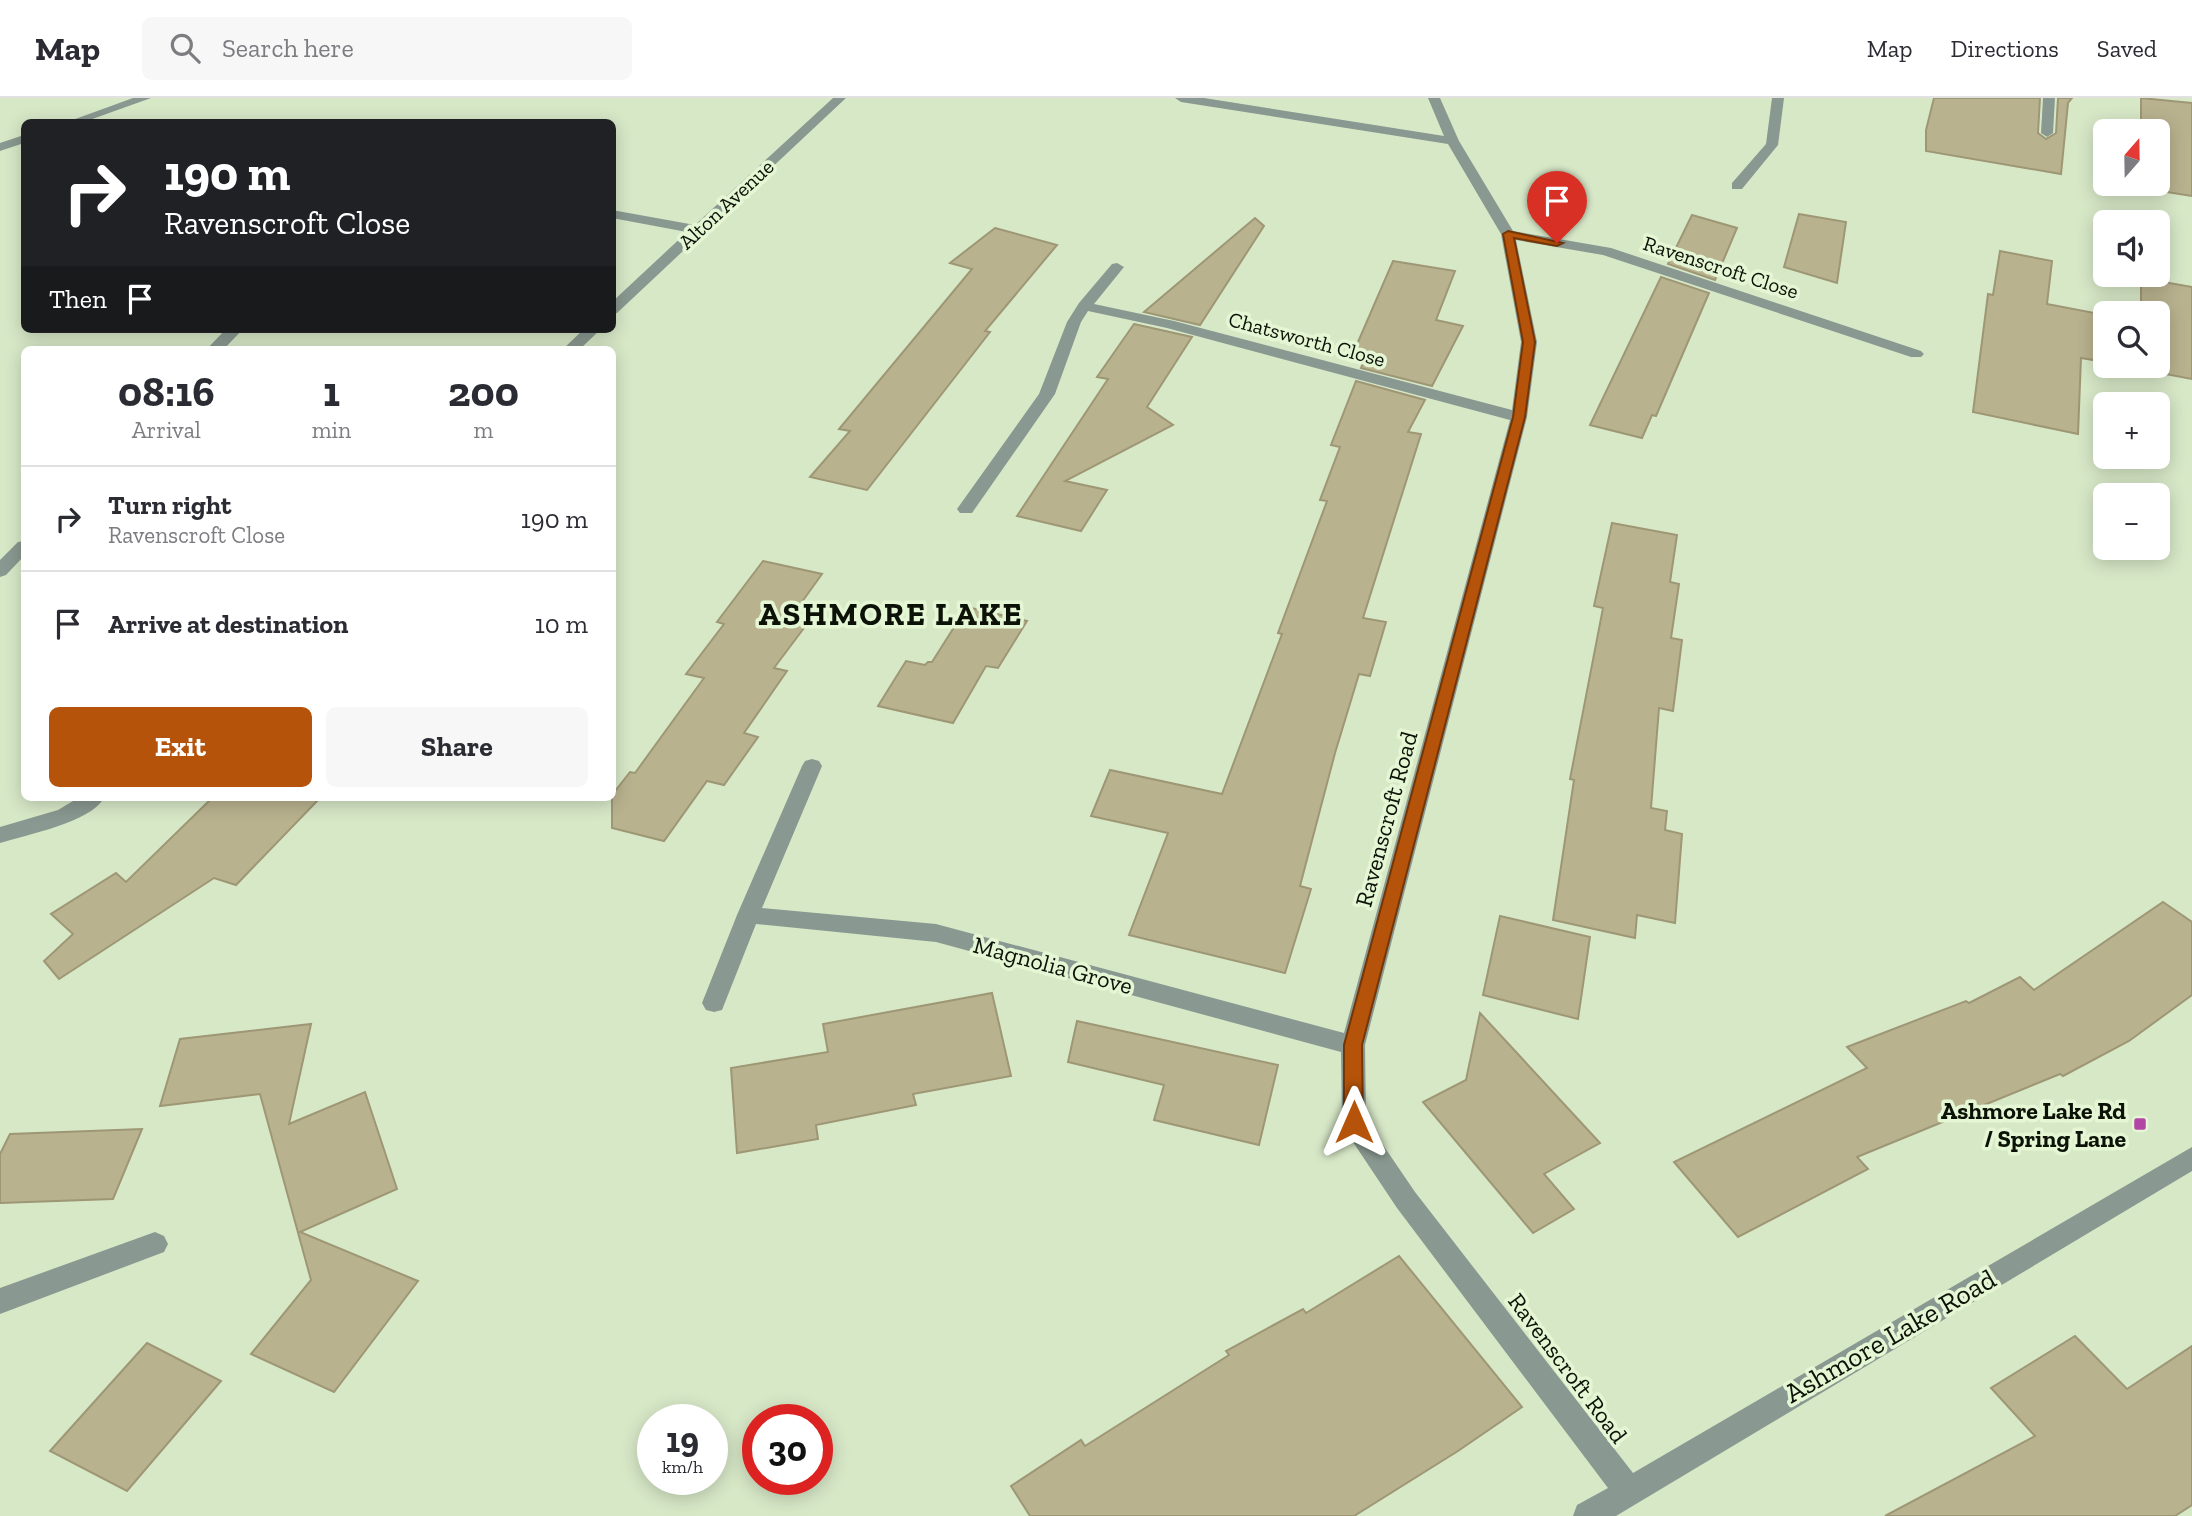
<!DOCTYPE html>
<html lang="en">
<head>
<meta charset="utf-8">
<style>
	body { margin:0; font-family:"Zilla Slab",serif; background:#f7f7f7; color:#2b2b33; height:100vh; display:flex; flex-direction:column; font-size:26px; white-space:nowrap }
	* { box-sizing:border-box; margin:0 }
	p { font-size:23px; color:#7c7c81 }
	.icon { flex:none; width:38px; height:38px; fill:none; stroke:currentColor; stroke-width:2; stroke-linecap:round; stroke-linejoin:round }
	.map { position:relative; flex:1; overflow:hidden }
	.side { position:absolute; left:21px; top:248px; width:595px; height:455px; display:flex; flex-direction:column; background:#fff; border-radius:10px; box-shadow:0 4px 18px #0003 }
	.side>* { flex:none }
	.hud { position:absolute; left:21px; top:21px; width:595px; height:214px; border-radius:10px; box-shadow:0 4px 18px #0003; background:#202124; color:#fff; overflow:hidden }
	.needle { width:46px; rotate:20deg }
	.tools { position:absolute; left:2093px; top:21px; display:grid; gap:14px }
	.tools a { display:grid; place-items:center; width:77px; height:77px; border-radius:10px; background:#fff; box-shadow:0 4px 18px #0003; font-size:35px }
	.speed { position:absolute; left:637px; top:1306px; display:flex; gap:14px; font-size:35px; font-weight:700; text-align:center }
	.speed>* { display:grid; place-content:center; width:91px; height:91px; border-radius:50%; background:#fff; box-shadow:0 4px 18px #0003; line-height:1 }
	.speed small { font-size:18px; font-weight:400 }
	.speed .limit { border:10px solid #d22; background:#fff; color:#111 }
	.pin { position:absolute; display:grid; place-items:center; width:60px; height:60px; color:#fff; margin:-72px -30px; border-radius:50% 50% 50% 0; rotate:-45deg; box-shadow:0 0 7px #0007 }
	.pin .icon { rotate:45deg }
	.me { position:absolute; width:77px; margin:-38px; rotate:0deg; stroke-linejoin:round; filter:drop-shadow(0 0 5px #0008) }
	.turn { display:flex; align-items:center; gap:24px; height:147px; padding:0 28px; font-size:32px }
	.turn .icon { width:91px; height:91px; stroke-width:2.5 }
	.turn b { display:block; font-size:49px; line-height:60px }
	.then { display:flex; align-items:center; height:66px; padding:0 28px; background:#0003; gap:14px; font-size:26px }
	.eta { display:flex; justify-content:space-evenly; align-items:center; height:119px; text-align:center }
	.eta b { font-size:42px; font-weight:700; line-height:49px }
	.primary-button { display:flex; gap:14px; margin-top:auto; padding:14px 28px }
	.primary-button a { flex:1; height:80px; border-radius:10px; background:#b45309; color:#fff; font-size:28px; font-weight:700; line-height:80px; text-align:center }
	.primary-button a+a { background:#f7f7f7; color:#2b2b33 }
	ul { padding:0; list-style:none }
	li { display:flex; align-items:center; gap:21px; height:105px; padding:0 28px; border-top:2px solid #e1e1e2 }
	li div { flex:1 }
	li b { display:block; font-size:26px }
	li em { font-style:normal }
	header { display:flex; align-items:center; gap:42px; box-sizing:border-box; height:98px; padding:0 35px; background:#fff; border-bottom:2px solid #e1e1e2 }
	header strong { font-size:33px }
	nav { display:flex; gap:38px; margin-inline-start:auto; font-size:24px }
	.search { width:490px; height:63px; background:#f7f7f7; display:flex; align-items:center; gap:18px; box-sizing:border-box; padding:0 24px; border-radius:10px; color:#7c7c81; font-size:26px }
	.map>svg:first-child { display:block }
</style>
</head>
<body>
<header>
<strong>Map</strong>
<div class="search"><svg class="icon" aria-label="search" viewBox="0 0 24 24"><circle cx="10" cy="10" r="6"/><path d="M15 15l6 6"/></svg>Search here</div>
<nav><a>Map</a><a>Directions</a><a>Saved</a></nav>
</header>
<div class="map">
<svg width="2192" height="1418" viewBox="0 0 2192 1418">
	<rect width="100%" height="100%" fill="#d7e8c7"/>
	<g fill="#b9b28f" stroke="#9e9775" stroke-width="2">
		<polygon points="1934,0 2040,0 2038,35 2046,41 2056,35 2058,0 2072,0 2068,5 2061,76 1926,53 1926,32"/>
		<polygon points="2141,0 2192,5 2192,98 2141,90 2141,86 2158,86 2158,33 2141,33"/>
		<polygon points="1799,116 1846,124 1837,185 1784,169"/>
		<polygon points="1692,117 1737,130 1715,182 1668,166"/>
		<polygon points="1255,120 1264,128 1200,227 1144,214"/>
		<polygon points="995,130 1057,147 985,233 990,234 867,392 810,379 850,333 839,331 972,171 950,165"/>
		<polygon points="2000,153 2052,163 2047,206 2105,217 2105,264 2081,260 2078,336 1973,314 1988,196 1993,197"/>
		<polygon points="1393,163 1455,173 1436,222 1463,228 1432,288 1361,270 1367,255 1355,251"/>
		<polygon points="1661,179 1709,195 1656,318 1652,317 1642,340 1590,327"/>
		<polygon points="2141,180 2192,189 2192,281 2123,268 2158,268 2158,215 2141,215"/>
		<polygon points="1134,226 1192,239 1147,309 1173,327 1065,383 1107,392 1081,433 1017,418 1108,281 1097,279"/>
		<polygon points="1356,283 1425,302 1408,334 1421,336 1363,520 1386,524 1370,578 1359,576 1335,655 1300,788 1311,791 1285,875 1129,837 1168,735 1091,718 1110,672 1222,696 1282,536 1278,535 1327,403 1320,402 1340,349 1331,347"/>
		<polygon points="1612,425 1677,437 1670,484 1679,486 1671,540 1682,542 1673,613 1659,610 1651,710 1667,713 1665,732 1682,736 1675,825 1637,817 1635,840 1553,822 1574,682 1570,681 1603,510 1594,508"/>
		<polygon points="763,463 822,476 789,522 807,526 774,570 787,573 744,635 758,639 724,687 707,683 664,743 612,730 612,697 630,674 635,675 704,580 686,576 724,526 717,524"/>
		<polygon points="967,509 1027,523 998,570 986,568 953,625 878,608 906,563 925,567 928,564 932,564"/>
		<polygon points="212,700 320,700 236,787 214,780 59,881 44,863 73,836 51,816 116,775 126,784"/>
		<polygon points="2163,804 2192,824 2192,897 2129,943 2063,978 2060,976 1857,1059 1868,1071 1738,1139 1674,1064 1867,970 1847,949 1966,903 1969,905 2020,879 2034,892"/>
		<polygon points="1500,818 1590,839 1578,921 1483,897"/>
		<polygon points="992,895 1011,978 913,996 916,1007 816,1027 818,1041 737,1055 731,970 828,954 823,926"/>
		<polygon points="1480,915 1600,1045 1544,1076 1574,1111 1533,1135 1423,1004 1466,982"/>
		<polygon points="1077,923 1278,967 1259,1047 1154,1022 1164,987 1068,964"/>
		<polygon points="311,926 289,1026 365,994 397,1091 300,1134 418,1183 334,1294 251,1256 311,1182 260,996 160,1008 180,941"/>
		<polygon points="142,1031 113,1101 0,1105 0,1056 10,1036"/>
		<polygon points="1399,1158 1522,1309 1458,1353 1354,1418 1030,1418 1011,1388 1081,1342 1085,1348 1229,1257 1226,1253 1303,1211 1306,1215"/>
		<polygon points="2075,1238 2127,1291 2192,1248 2192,1407 2175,1418 1885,1418 2035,1338 1991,1290"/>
		<polygon points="147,1245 221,1283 127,1393 50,1353"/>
	</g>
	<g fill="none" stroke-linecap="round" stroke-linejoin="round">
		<g fill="#899890" fill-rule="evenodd">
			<polygon points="133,0 151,0 84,24 67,24"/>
			<polygon points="833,0 846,0 617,215 612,216 612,204 687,134 612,120 612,112 695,127"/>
			<polygon points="1175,0 1204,0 1444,38 1428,0 1440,0 1459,43 1513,133 1611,150 1921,253 1924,256 1921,259 1911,259 1603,157 1516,142 1537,244 1527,319 1365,947 1366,1022 1415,1094 1633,1375 2192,1049 2192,1073 1616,1418 1573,1418 1577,1407 1608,1390 1397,1110 1345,1032 1342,1024 1341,954 936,844 756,826 722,912 714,914 706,912 702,905 737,817 802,668 805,663 812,661 819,663 822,668 762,810 936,826 1344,935 1510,322 1167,230 1088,213 1081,224 1055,296 972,415 960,415 957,411 1039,296 1067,224 1079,205 1112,166 1117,165 1124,169 1094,206 1174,223 1512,312 1521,244 1501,136 1448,46 1181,4"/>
			<polygon points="1772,0 1784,0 1778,47 1742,91 1732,91 1732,85 1766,46"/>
			<polygon points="2043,0 2055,0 2053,35 2047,39 2041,35"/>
			<polygon points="24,37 24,45 0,53 0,45"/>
			<polygon points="226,231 243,231 223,252 206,252"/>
			<polygon points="584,231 601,231 579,252 562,252"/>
			<polygon points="24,443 24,458 6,477 0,479 0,462 18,444"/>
			<path d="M78,700H104C91,724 26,737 0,745V729L58,712Z"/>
			<polygon points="155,1134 164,1138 168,1146 164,1154 0,1216 0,1190"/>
		</g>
	</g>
	<polygon fill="#b45309" stroke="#753606" stroke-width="2" points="1508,133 1563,145 1557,148 1514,140 1535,244 1525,319 1362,947 1363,1024 1360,1029 1354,1032 1347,1029 1344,1024 1344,947 1513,319 1523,244 1503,136"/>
	<rect fill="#b246a5" stroke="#e4f6d4" stroke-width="2.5" x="2133" y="1019" width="14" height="14" rx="3.5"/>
	<g text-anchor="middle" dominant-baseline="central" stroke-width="7" stroke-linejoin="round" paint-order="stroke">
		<g font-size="21" fill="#0c1207" stroke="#e4f6d4">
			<text transform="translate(726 106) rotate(-43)">Alton Avenue</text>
			<text transform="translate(1721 169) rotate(18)">Ravenscroft Close</text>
			<text transform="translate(1307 241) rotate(15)">Chatsworth Close</text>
		</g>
		<g font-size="24" fill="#0c1207" stroke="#e4f6d4">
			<text transform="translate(1386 721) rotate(-75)">Ravenscroft Road</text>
			<text transform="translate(1053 867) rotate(15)">Magnolia Grove</text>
			<text transform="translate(1568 1270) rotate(53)">Ravenscroft Road</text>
		</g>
		<g font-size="24" font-weight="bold" fill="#0c1207" stroke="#e4f6d4" text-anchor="end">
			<text x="2126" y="1012">Ashmore Lake Rd<tspan x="2126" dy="28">/ Spring Lane</tspan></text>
		</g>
		<g font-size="28" fill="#0c1207" stroke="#e4f6d4">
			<text transform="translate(1890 1238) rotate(-30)">Ashmore Lake Road</text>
		</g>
		<g font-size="32" font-weight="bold" letter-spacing="2" fill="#0c1207" stroke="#e4f6d4">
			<text x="891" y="516">ASHMORE LAKE</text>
		</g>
	</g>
</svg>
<div class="tools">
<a><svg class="needle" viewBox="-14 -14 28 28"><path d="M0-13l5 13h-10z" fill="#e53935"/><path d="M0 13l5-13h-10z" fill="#7c7c81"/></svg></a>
<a><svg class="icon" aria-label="sound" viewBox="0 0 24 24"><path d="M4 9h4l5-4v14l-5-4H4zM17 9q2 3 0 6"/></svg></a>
<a><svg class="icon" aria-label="search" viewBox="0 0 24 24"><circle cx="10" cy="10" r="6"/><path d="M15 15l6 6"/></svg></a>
<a>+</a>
<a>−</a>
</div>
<div class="speed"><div>19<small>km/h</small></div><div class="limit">30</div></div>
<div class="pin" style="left:1557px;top:145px;background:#d93025"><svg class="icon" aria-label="arrive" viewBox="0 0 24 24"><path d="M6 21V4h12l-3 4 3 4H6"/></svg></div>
<svg class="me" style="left:1354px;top:1024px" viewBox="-20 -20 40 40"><path d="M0-17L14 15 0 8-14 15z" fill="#b45309" stroke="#fff" stroke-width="4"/></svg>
<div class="hud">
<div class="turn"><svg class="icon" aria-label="right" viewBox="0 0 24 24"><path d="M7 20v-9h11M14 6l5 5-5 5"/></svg><div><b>190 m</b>Ravenscroft Close</div></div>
<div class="then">Then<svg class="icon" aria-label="arrive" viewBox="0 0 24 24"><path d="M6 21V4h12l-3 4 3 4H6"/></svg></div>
</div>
<section class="side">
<div class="eta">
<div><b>08:16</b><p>Arrival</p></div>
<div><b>1</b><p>min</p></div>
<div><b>200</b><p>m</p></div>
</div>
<ul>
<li><svg class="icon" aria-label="right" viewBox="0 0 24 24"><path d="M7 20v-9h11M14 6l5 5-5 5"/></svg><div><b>Turn right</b><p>Ravenscroft Close</p></div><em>190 m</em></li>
<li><svg class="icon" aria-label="arrive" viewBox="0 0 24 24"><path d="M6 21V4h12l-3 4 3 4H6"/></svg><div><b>Arrive at destination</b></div><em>10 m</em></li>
</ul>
<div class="primary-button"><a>Exit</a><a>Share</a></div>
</section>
</div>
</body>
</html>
